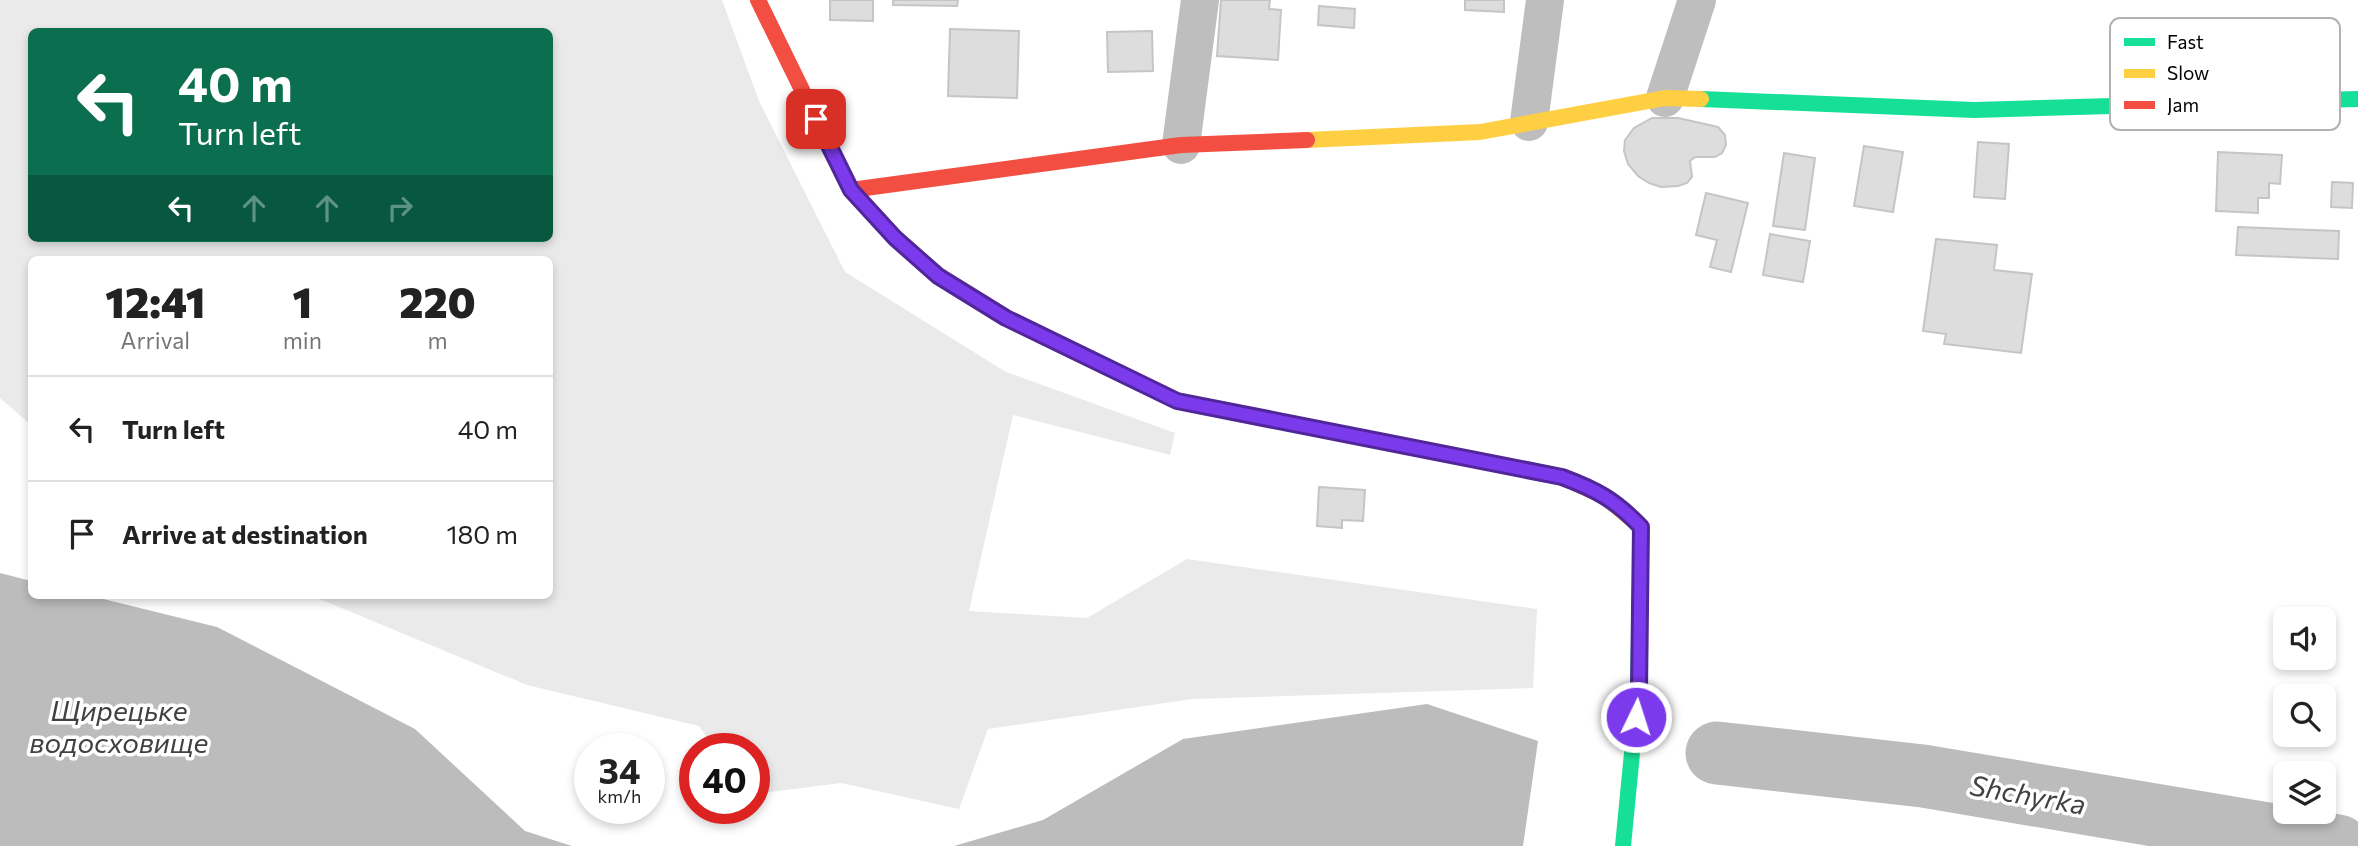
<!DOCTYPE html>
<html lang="en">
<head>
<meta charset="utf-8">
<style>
	body { margin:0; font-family:Commissioner,sans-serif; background:#f6f6f6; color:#222; height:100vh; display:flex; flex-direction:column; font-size:26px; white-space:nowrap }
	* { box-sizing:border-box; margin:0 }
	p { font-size:23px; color:#767676 }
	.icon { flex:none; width:38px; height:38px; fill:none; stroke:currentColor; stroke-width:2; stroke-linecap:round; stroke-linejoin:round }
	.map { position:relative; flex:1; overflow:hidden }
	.drawer { position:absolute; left:28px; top:256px; width:525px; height:343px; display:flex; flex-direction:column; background:#fff; border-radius:10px; box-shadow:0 4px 10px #0003 }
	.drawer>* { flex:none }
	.hud { position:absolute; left:28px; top:28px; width:525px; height:214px; border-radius:10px; box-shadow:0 4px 10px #0003; background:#0b6e4f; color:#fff; overflow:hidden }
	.fabs { position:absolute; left:2273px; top:607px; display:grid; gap:14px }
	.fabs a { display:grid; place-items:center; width:63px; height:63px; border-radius:10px; background:#fff; box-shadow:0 4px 10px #0003; font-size:35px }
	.speed { position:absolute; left:574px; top:733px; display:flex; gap:14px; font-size:35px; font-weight:700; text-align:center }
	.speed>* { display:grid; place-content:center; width:91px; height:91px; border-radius:50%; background:#fff; box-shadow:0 4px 10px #0003; line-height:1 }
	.speed small { font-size:18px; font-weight:400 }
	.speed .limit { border:10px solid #d22; background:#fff; color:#111 }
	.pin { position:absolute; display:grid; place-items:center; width:60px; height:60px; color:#fff; margin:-30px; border-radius:14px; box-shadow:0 4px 10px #0006 }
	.me { position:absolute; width:77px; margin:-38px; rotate:4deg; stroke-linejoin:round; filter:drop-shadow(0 0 5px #0008) }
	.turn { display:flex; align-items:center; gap:24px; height:147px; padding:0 35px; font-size:32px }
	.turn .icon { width:91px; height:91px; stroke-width:2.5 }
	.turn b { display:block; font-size:49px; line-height:60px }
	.lanes { display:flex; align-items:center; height:66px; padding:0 35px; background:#0003; justify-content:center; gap:35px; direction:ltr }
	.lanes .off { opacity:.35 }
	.eta { display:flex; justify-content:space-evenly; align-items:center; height:119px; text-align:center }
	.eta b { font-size:42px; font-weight:800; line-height:49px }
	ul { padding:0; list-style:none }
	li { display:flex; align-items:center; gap:21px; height:105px; padding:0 35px; border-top:2px solid #e0e0e0 }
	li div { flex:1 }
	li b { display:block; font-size:26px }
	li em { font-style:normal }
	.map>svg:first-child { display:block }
</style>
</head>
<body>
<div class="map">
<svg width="2358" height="846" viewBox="0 0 2358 846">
	<rect width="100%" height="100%" fill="#fff"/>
	<path fill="#eaeaea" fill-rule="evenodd" d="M0,0H722L759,101L845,272L1006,372L1175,433L1170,455L1013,415L969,611L1087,618L1187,559L1537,609L1533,688L1192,699L988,729L959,809L841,783L754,794V749H715L699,726L527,685L310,595H550V259H32L31,425L0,398ZM32,32H550V238H32Z"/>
	<g fill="#bcbcbc">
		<polygon points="0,573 31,581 32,595 87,595 217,627 415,729 525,831 572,846 0,846"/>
		<polygon points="1427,704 1538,741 1523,846 954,846 1043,820 1183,739"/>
	</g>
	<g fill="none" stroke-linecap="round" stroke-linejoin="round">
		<polyline stroke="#bcbcbc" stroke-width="63" points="1717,753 1923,776 2338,846"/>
	</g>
	<g fill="#ddd" stroke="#c5c5c5" stroke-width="2">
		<polygon points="830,0 873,0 873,21 830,20"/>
		<polygon points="893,0 958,0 957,6 893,5"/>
		<polygon points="1221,0 1270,0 1269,9 1281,10 1278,60 1217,56"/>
		<polygon points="1465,0 1504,0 1504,12 1465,10"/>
		<polygon points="1319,6 1355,9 1354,28 1318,25"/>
		<polygon points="950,29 1019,31 1017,98 948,96"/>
		<polygon points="1152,31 1153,71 1108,72 1107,32"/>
		<polygon points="1652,118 1678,118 1718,127 1725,135 1726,145 1722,153 1715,157 1695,157 1690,161 1692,177 1687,183 1678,186 1661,187 1649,183 1638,176 1628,164 1624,151 1625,140 1634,128"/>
		<polygon points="1978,142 2009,144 2005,199 1974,197"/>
		<polygon points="1864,146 1903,152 1893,212 1854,206"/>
		<polygon points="2218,152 2282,155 2280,184 2269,183 2269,198 2258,198 2258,213 2216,211"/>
		<polygon points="1784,153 1815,158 1805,230 1773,226"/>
		<polygon points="2332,182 2353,183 2352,208 2331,207"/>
		<polygon points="1706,193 1748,203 1731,272 1710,267 1717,240 1696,235"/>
		<polygon points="2238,227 2339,231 2338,259 2236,255"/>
		<polygon points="1770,234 1810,241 1803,282 1763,275"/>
		<polygon points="1936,239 1997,245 1994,270 2032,274 2021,353 1944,344 1946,334 1923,331"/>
		<polygon points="1319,487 1365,490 1363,521 1342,520 1342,528 1317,526"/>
	</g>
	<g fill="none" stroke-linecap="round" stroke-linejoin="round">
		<g stroke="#bebebe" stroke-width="38">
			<polyline points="1665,98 1697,0"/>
			<polyline points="1529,122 1545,0"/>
			<polyline points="1181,145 1200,0"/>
		</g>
		<g stroke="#16e098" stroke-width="16">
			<polyline points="1701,99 1974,110 2358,99"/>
			<polyline points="943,279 1006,318 1177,401 1414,448"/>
			<polyline points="1623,846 1638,691 1640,583"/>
		</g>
		<g stroke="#ffcf43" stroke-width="16">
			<polyline points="1307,140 1480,132 1665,98 1701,99"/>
			<polyline points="1414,448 1562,477 1605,497 1641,527 1640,583"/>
		</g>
		<g stroke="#f24e42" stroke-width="16">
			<polyline points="758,0 851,190 895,238 943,279"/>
			<polyline points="851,190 1181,145 1307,140"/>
		</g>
	</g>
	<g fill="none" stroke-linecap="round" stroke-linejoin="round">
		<defs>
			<path id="route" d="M816,119L851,190L895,238L938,276L1006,318L1177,401L1562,477C1597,490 1615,500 1641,527L1639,691L1636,717"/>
		</defs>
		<use href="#route" stroke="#51269a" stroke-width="18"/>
		<use href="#route" stroke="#7c3aed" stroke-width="12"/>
	</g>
	<g text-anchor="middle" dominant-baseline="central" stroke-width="7" stroke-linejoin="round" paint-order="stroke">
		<g font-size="28" font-style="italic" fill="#414141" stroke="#fff">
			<text x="119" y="710">Щирецьке<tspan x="119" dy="32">водосховище</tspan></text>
			<text transform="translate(2028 794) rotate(10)">Shchyrka</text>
		</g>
	</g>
	<rect x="2110" y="18" width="230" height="112" rx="10" fill="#fff" stroke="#b2b2b2" stroke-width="2"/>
	<rect x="2124" y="38" width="31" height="8" fill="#16e098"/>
	<rect x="2124" y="69" width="31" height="9" fill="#ffcf43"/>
	<rect x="2124" y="101" width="31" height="8" fill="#f24e42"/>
	<g font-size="19" fill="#000">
		<text x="2167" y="49">Fast</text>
		<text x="2167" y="80">Slow</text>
		<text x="2167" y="112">Jam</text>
	</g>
</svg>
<div class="fabs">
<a><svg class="icon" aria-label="sound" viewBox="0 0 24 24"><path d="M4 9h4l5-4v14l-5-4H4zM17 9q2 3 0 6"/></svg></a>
<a><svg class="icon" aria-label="search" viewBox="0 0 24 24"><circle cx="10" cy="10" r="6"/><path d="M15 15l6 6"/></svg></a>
<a><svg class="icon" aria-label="layers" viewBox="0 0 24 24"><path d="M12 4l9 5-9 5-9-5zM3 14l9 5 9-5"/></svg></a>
</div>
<div class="speed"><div>34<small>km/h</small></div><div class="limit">40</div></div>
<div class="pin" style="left:816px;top:119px;background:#d93025"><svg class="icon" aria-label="arrive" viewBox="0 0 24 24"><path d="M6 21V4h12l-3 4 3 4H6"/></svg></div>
<svg class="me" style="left:1636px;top:717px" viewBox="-20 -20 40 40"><circle r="17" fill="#7c3aed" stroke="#fff" stroke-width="3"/><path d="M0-11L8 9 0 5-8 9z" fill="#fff"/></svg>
<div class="hud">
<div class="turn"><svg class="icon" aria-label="left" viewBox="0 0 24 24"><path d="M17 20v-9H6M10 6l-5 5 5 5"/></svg><div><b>40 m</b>Turn left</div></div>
<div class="lanes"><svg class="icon" aria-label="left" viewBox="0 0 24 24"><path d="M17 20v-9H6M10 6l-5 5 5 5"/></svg><svg class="icon off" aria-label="ahead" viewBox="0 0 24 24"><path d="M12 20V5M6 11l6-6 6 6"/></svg><svg class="icon off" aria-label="ahead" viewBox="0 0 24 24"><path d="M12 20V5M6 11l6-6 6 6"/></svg><svg class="icon off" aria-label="right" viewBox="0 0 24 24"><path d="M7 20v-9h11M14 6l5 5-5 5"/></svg></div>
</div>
<section class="drawer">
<div class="eta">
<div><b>12:41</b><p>Arrival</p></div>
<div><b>1</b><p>min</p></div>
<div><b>220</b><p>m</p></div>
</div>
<ul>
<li><svg class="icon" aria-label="left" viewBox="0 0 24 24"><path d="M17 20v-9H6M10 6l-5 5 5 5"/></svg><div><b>Turn left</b></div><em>40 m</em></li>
<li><svg class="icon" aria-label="arrive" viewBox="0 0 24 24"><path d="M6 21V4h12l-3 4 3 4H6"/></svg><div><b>Arrive at destination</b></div><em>180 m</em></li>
</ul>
</section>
</div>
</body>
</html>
